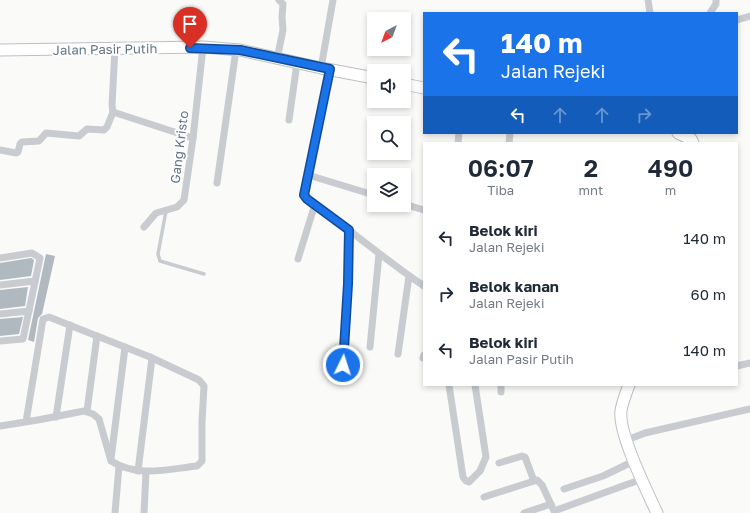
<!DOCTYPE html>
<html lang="id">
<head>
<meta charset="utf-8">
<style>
	body { margin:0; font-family:"Golos Text",sans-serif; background:#f6f6f7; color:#1f2937; height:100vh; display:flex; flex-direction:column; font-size:15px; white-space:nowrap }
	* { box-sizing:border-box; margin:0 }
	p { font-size:13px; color:#747a83 }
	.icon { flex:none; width:22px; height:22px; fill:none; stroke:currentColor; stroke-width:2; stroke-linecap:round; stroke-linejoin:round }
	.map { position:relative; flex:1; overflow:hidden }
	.sheet { position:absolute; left:423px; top:142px; width:315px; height:244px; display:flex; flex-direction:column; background:#fff; border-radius:0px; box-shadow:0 2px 6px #0003 }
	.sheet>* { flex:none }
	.top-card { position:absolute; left:423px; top:12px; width:315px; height:122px; border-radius:0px; box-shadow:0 2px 6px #0003; background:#1a73e8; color:#fff; overflow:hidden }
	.needle { width:26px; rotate:221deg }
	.buttons { position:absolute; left:367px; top:12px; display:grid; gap:8px }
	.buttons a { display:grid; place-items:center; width:44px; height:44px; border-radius:0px; background:#fff; box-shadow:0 2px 6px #0003; font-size:20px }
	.pin { position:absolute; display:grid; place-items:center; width:34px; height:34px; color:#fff; margin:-41px -17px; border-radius:50% 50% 50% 0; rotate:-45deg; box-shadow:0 0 4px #0007 }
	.pin .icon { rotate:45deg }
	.me { position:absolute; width:44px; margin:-22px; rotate:4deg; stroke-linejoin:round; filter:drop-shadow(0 0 3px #0008) }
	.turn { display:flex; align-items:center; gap:14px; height:84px; padding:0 12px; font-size:18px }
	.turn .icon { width:52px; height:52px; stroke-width:2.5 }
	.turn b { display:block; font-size:28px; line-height:34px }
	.lanes { display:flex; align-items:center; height:38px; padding:0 12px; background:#0003; justify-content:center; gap:20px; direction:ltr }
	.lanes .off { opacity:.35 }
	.eta { display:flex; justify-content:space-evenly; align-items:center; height:68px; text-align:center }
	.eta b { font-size:24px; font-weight:600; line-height:28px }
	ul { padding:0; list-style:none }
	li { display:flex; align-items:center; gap:12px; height:56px; padding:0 12px }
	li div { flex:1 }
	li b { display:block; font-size:15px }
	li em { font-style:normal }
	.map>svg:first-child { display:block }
</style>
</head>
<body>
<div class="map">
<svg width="750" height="513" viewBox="0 0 750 513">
	<rect width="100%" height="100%" fill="#fafaf8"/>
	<g fill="#b0b9c0">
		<polygon points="46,254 55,256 42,314 38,318 34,342 28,340"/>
		<polygon points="31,258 34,260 31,276 0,280 0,263"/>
		<polygon points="28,287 25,306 0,309 0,290"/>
		<polygon points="23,317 19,334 0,336 0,319"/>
	</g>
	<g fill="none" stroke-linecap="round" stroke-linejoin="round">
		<defs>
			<g id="trunk">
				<polyline points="0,50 203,47 240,50 321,68 374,78"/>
				<polyline points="404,84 424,88"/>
				<polyline points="678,133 691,139 693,143"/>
				<path d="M629,385C626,393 622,403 621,411C618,433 647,491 657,513"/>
			</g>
		</defs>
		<use href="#trunk" stroke="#bcc0c3" stroke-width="13"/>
		<polyline stroke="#c8ccd0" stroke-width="3.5" points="166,211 158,254 160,261 204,274"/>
		<g stroke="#c8ccd0" stroke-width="7">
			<polyline points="648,0 650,13"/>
			<polyline points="710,13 716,4 716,0"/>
			<polyline points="737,20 750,16"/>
			<polyline points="115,48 112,105 113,112 193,138"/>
			<polyline points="277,59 283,30 282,17 283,4 279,0"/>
			<polyline points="321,68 333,0"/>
			<path d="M330,69L303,195C309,203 320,208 328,214C360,238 391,264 424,286"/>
			<polyline points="289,120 297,63"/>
			<polyline points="458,143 459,133"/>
			<polyline points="509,143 510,133"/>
			<polyline points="0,150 16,153 18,152 20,144 22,142 39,141 46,133 79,136 87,129 104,130 107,127 113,112"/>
			<polyline points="308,175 374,195"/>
			<polyline points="217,183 236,50"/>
			<polyline points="404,204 424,210"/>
			<polyline points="144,227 156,213 177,207 184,200 193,138 203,47"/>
			<polyline points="0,258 32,253 40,258 23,339 0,341"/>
			<polyline points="298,259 315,204"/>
			<polyline points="0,285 35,281"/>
			<polyline points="0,314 29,311"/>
			<polyline points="370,347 379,254"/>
			<polyline points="398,354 409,276"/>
			<polyline points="423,358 424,355"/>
			<polyline points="343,365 348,284 349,231"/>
			<polyline points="737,366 750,363"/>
			<polyline points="449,385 463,477 466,481 469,482 480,471 486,457 475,385"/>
			<polyline points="501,392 501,385"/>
			<polyline points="87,411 97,336"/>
			<polyline points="56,417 70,325"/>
			<path d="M0,426C28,422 56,417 84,411L93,414L99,419L111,461C138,478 168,469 197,466L202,461V422L204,386L199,380L150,357L49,317L43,319L42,325L26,422"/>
			<polyline points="627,440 645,433 750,409"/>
			<polyline points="111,459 125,347"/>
			<polyline points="499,463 522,456 525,457 534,481"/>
			<polyline points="138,471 152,358 150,357"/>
			<polyline points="564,489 603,476 634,461"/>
			<polyline points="484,497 537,480 542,485 554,511 642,479"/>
			<polyline points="115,513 119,466"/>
			<polyline points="144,513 146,472"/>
			<polyline points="524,513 551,504"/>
		</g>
		<use href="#trunk" stroke="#fff" stroke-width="11"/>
	</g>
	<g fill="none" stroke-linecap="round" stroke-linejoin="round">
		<defs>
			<polyline id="route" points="190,48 240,50 330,69 304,195 307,199 349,230 348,284 343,365"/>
		</defs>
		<use href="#route" stroke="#114b97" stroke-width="10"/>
		<use href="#route" stroke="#1a73e8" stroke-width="7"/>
	</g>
	<g text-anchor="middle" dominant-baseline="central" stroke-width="4" stroke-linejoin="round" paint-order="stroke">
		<g font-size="13" fill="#627586" stroke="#fff">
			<text transform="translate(105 49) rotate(-1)">Jalan Pasir Putih</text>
			<text transform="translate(179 147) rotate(-83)">Gang Kristo</text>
		</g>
	</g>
</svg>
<div class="buttons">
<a><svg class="needle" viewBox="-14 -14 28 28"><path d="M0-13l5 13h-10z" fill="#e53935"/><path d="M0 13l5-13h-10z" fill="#747a83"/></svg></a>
<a><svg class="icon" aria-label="sound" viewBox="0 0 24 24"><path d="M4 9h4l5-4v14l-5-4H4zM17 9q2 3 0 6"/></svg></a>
<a><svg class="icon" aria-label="search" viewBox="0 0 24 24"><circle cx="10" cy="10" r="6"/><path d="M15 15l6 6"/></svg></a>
<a><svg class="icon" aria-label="layers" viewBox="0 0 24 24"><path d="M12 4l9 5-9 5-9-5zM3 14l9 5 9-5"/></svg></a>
</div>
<div class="pin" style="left:190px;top:48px;background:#d93025"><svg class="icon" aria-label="arrive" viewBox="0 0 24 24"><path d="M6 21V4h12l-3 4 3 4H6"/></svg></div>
<svg class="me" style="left:343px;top:365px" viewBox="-20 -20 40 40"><circle r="17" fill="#1a73e8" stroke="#fff" stroke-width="3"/><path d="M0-11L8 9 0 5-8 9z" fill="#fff"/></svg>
<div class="top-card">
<div class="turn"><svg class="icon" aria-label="left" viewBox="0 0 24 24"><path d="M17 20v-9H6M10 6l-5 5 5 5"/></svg><div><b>140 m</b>Jalan Rejeki</div></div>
<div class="lanes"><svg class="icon" aria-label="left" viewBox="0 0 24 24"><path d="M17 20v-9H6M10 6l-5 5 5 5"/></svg><svg class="icon off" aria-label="ahead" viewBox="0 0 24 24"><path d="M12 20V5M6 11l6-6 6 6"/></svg><svg class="icon off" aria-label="ahead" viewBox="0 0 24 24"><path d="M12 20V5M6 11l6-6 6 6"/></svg><svg class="icon off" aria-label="right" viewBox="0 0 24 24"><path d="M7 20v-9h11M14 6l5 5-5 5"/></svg></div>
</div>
<section class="sheet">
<div class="eta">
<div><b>06:07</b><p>Tiba</p></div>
<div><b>2</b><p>mnt</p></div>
<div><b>490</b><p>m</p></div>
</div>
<ul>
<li><svg class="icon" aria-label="left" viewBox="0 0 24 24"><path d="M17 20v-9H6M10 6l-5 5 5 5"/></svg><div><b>Belok kiri</b><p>Jalan Rejeki</p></div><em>140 m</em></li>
<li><svg class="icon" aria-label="right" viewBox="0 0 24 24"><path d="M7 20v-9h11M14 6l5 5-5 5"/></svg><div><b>Belok kanan</b><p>Jalan Rejeki</p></div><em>60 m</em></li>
<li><svg class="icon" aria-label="left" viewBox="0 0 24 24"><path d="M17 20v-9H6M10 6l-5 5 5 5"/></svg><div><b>Belok kiri</b><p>Jalan Pasir Putih</p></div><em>140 m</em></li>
</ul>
</section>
</div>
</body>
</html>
